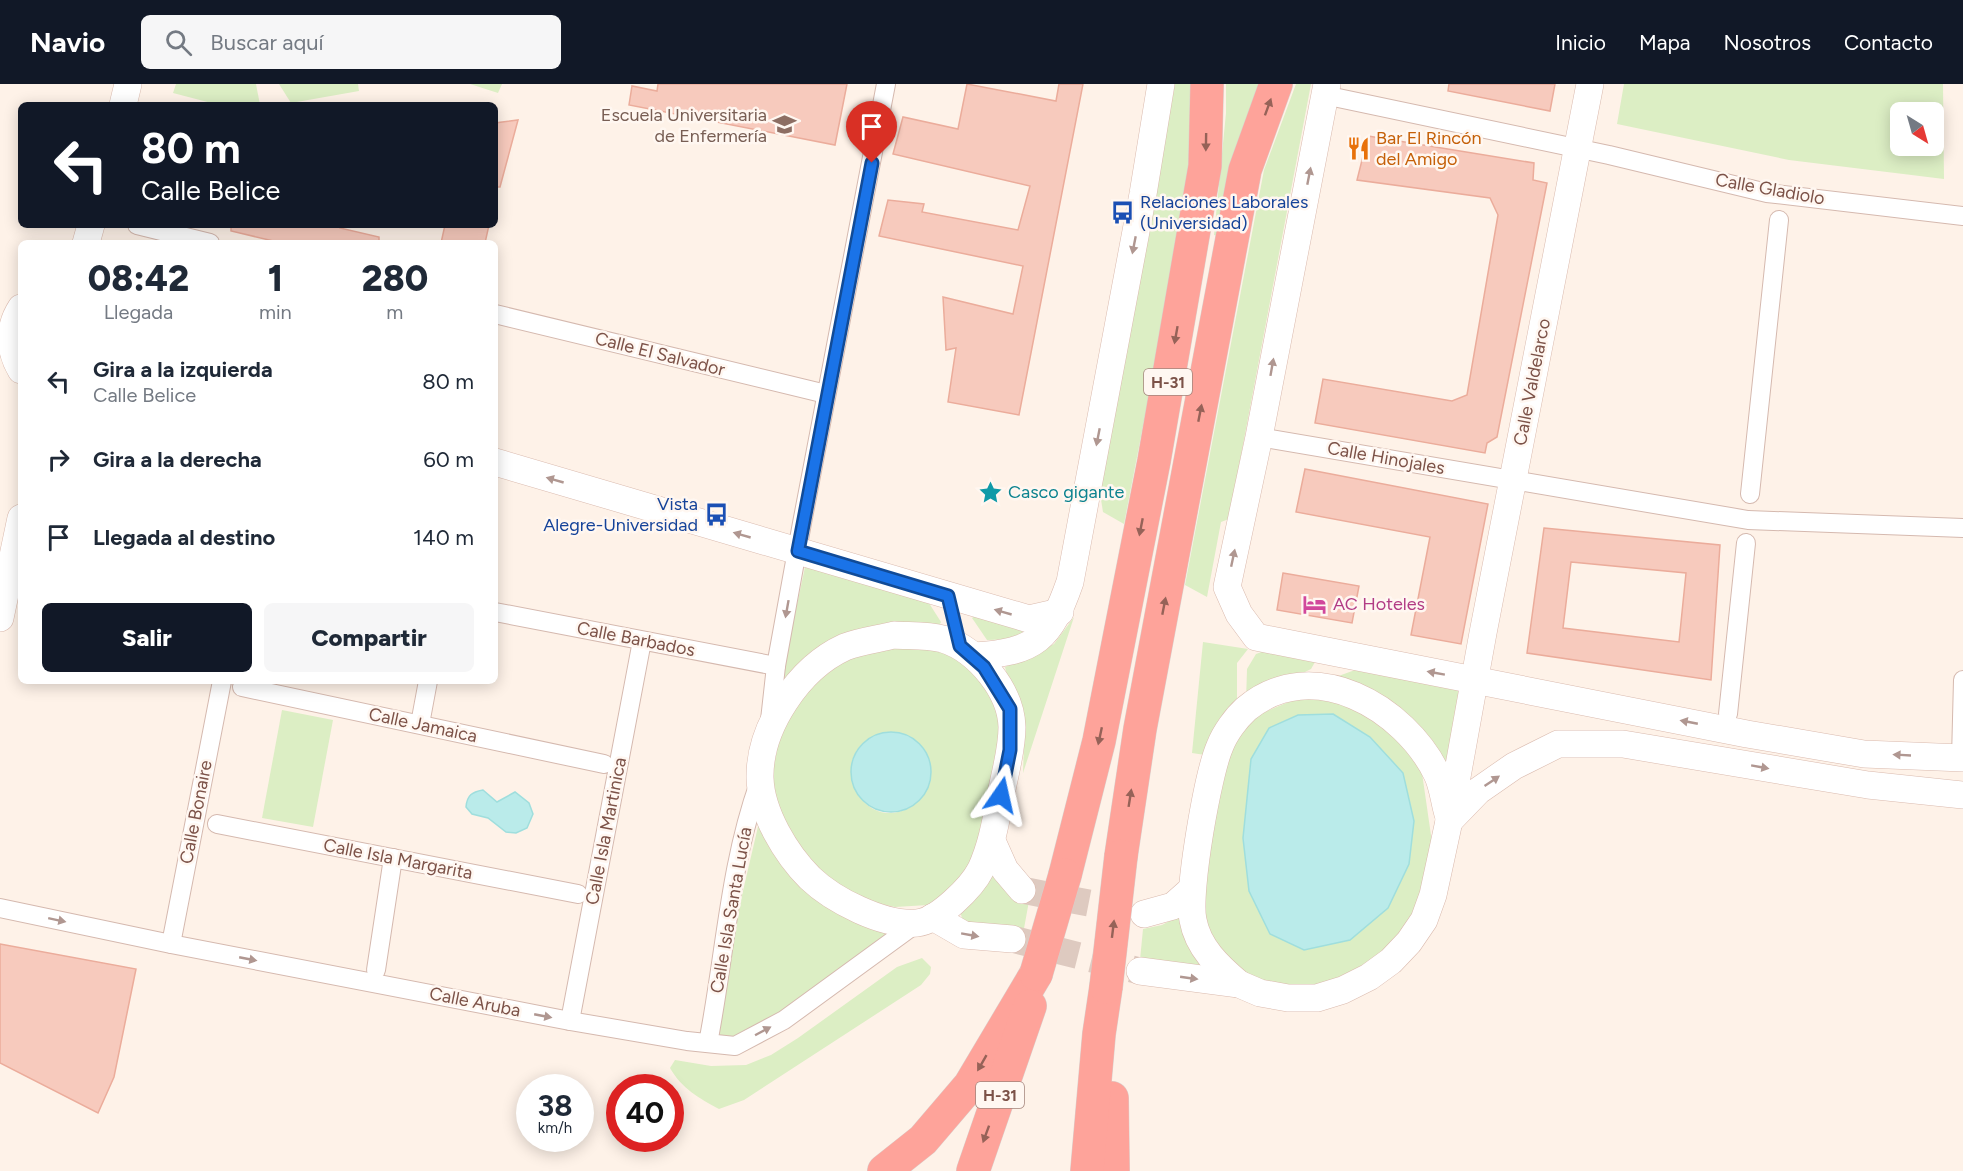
<!DOCTYPE html>
<html lang="es">
<head>
<meta charset="utf-8">
<style>
	body { margin:0; font-family:Figtree,sans-serif; background:#f6f6f7; color:#1f2937; height:100vh; display:flex; flex-direction:column; font-size:22px; white-space:nowrap }
	* { box-sizing:border-box; margin:0 }
	p { font-size:20px; color:#747a83 }
	.icon { flex:none; width:33px; height:33px; fill:none; stroke:currentColor; stroke-width:2; stroke-linecap:round; stroke-linejoin:round }
	.map { position:relative; flex:1; overflow:hidden }
	.side { position:absolute; left:18px; top:156px; width:480px; height:444px; display:flex; flex-direction:column; background:#fff; border-radius:9px; box-shadow:0 3px 15px #0003 }
	.side>* { flex:none }
	.banner { position:absolute; left:18px; top:18px; width:480px; height:126px; border-radius:9px; box-shadow:0 3px 15px #0003; background:#111827; color:#fff; overflow:hidden }
	.needle { width:39px; rotate:143deg }
	.tools { position:absolute; left:1890px; top:18px; display:grid; gap:12px }
	.tools a { display:grid; place-items:center; width:54px; height:54px; border-radius:9px; background:#fff; box-shadow:0 3px 15px #0003; font-size:30px }
	.speed { position:absolute; left:516px; top:990px; display:flex; gap:12px; font-size:30px; font-weight:700; text-align:center }
	.speed>* { display:grid; place-content:center; width:78px; height:78px; border-radius:50%; background:#fff; box-shadow:0 3px 15px #0003; line-height:1 }
	.speed small { font-size:15px; font-weight:400 }
	.speed .limit { border:9px solid #d22; background:#fff; color:#111 }
	.pin { position:absolute; display:grid; place-items:center; width:51px; height:51px; color:#fff; margin:-62px -26px; border-radius:50% 50% 50% 0; rotate:-45deg; box-shadow:0 0 6px #0007 }
	.pin .icon { rotate:45deg }
	.me { position:absolute; width:66px; margin:-33px; rotate:11deg; stroke-linejoin:round; filter:drop-shadow(0 0 4px #0008) }
	.turn { display:flex; align-items:center; gap:21px; height:126px; padding:0 24px; font-size:27px }
	.turn .icon { width:78px; height:78px; stroke-width:2.5 }
	.turn b { display:block; font-size:42px; line-height:51px }
	.eta { display:flex; justify-content:space-evenly; align-items:center; height:102px; text-align:center }
	.eta b { font-size:36px; font-weight:800; line-height:42px }
	.button { display:flex; gap:12px; margin-top:auto; padding:12px 24px }
	.button a { flex:1; height:69px; border-radius:9px; background:#111827; color:#fff; font-size:24px; font-weight:800; line-height:69px; text-align:center }
	.button a+a { background:#f6f6f7; color:#1f2937 }
	ul { padding:0; list-style:none }
	li { display:flex; align-items:center; gap:18px; height:78px; padding:0 24px }
	li div { flex:1 }
	li b { display:block; font-size:22px }
	li em { font-style:normal }
	header { display:flex; align-items:center; gap:36px; box-sizing:border-box; height:84px; padding:0 30px; background:#111827; color:#fff }
	header strong { font-size:28px }
	nav { display:flex; gap:33px; margin-inline-start:auto; font-size:21px }
	.search { width:420px; height:54px; background:#f6f6f7; display:flex; align-items:center; gap:15px; box-sizing:border-box; padding:0 21px; border-radius:9px; color:#747a83; font-size:22px }
	.map>svg:first-child { display:block }
</style>
</head>
<body>
<header>
<strong>Navio</strong>
<div class="search"><svg class="icon" aria-label="search" viewBox="0 0 24 24"><circle cx="10" cy="10" r="6"/><path d="M15 15l6 6"/></svg>Buscar aquí</div>
<nav><a>Inicio</a><a>Mapa</a><a>Nosotros</a><a>Contacto</a></nav>
</header>
<div class="map">
<svg width="1963" height="1087" viewBox="0 0 1963 1087">
	<rect width="100%" height="100%" fill="#fef2e8"/>
	<g fill="#dceec4" fill-rule="evenodd">
		<polygon points="176,0 256,0 260,21 219,21 173,9"/>
		<polygon points="279,0 358,0 359,7 291,19"/>
		<polygon points="470,0 502,0 498,9"/>
		<polygon points="1175,0 1195,0 1191,80 1181,146 1124,440 1103,428 1099,403"/>
		<polygon points="1226,0 1262,0 1218,152 1214,151 1226,29"/>
		<polygon points="1296,0 1311,0 1229,435 1221,438 1207,513 1185,501 1264,86"/>
		<path d="M1624,0H1943L1944,95L1789,76L1617,40ZM1900,28H1934V62H1900Z"/>
		<polygon points="805,483 927,516 941,538 938,544 785,597 782,591"/>
		<polygon points="977,530 1031,546 1013,555 987,556 972,534"/>
		<polygon points="1074,533 1023,689 1024,660 1005,583 1054,560"/>
		<polygon points="1203,558 1248,565 1237,579 1237,616 1220,634 1205,671 1192,669"/>
		<path d="M900,560L943,566L975,586L1001,626L1003,652L972,778L955,802L928,821L895,823L854,814L813,787L789,752L774,711V681L782,641L805,608L851,571ZM887,648C923,648 925,670 929,699C925,710 919,718 909,724C857,751 821,661 887,648Z"/>
		<polygon points="1267,566 1315,578 1311,585 1246,617 1247,585 1256,570"/>
		<polygon points="1355,586 1464,606 1446,692 1333,594"/>
		<path d="M1303,612L1350,618L1396,651L1422,689L1433,765L1411,841L1368,886L1315,906L1253,898L1219,870L1202,836V800L1228,666L1255,632ZM1298,631L1251,675L1269,644Z"/>
		<polygon points="282,626 333,636 313,743 262,734"/>
		<polygon points="760,734 889,850 789,923 743,952 715,953 735,841"/>
		<polygon points="991,791 997,792 1021,816 1029,817 1023,850 965,842 960,828"/>
		<polygon points="1183,830 1213,892 1140,876 1143,845 1162,841"/>
		<path d="M922,874L931,883L930,890L921,901L744,1016L719,1025C699,1014 682,1005 670,984L675,976L711,982L746,981L771,971L798,954L897,883Z"/>
	</g>
	<g fill="#baebea" stroke="#9fdedd" stroke-width="1.5">
		<polygon points="1333,630 1370,653 1403,689 1414,737 1409,780 1388,824 1350,856 1304,866 1270,850 1249,807 1243,754 1251,675 1269,644 1298,631"/>
		<circle cx="891" cy="688" r="40"/>
		<path d="M483,706L497,718L515,708L529,719L533,730L527,744L516,749L506,748L488,734L472,730L466,723C467,711 472,708 483,706Z"/>
	</g>
	<g fill="#f7cabd" stroke="#ebac9b" stroke-width="1.5" fill-rule="evenodd">
		<polygon points="658,0 847,0 835,61 629,21 632,2 657,7"/>
		<polygon points="967,0 1056,17 1059,0 1083,0 1019,331 948,318 956,264 946,266 943,213 1013,230 1023,182 879,152 888,116 924,120 922,128 1018,146 1030,102 893,70 903,33 958,45"/>
		<polygon points="1449,0 1555,0 1550,27 1448,7"/>
		<polygon points="518,36 500,103 495,103 495,39"/>
		<polygon points="1368,52 1534,79 1533,96 1547,99 1497,353 1487,359 1485,369 1315,339 1323,295 1452,317 1467,311 1498,131 1490,114 1357,96"/>
		<polygon points="231,141 341,141 340,144 379,153 379,159 282,159 231,147"/>
		<polygon points="445,141 489,141 485,159 441,159"/>
		<polygon points="1305,385 1488,420 1461,560 1411,551 1430,453 1296,428"/>
		<path d="M1544,444L1720,461L1711,596L1527,569ZM1571,478L1686,489L1679,558L1563,544Z"/>
		<polygon points="1283,489 1359,502 1352,539 1277,526"/>
		<polygon points="0,860 136,885 114,993 98,1029 0,979"/>
	</g>
	<g fill="none" stroke-linecap="round" stroke-linejoin="round">
		<g stroke="#decac0" stroke-width="27" stroke-dasharray="27 14" stroke-linecap="butt">
			<polyline points="1022,806 1134,828"/>
			<polyline points="1012,855 1140,887"/>
		</g>
		<defs>
			<g id="street">
				<polyline points="1324,11 1609,71 1767,109 1963,132"/>
				<polyline points="137,141 210,159"/>
				<polyline points="495,230 826,310"/>
				<polyline points="1259,353 1748,436 1963,444"/>
				<polyline points="1750,410 1779,136"/>
				<polyline points="495,528 776,582"/>
				<polyline points="242,603 604,680"/>
				<polyline points="1728,630 1746,459"/>
				<polyline points="770,636 776,582 802,439 886,0"/>
				<polyline points="420,640 428,597"/>
				<polyline points="1961,674 1963,596"/>
				<polyline points="217,740 578,810"/>
				<polyline points="0,824 171,860 570,937 687,957 735,962 784,936 917,839"/>
				<polyline points="171,860 222,597"/>
				<polyline points="376,886 393,774"/>
				<polyline points="570,937 642,557"/>
				<path d="M708,959C725,873 729,783 759,699"/>
			</g>
			<g id="secondary">
				<polyline points="1327,0 1259,353 1227,503 1239,530 1256,553 1747,650 1864,670 1963,674"/>
				<polyline points="123,21 128,0"/>
				<polyline points="86,159 91,141"/>
				<path d="M21,224C8,244 9,266 21,286"/>
				<polyline points="495,378 1029,535 1060,528"/>
				<polyline points="0,534 21,434"/>
				<path d="M894,551C910,552 928,551 943,555C978,566 1011,607 1012,643C1012,666 1005,689 1001,710C996,736 992,761 981,785C972,803 938,837 917,839C883,842 833,816 810,794C786,770 761,729 760,694C759,643 799,584 845,563C860,557 878,555 894,551Z"/>
				<path d="M974,572C1036,568 1050,555 1070,498L1143,110L1161,0"/>
				<polyline points="1449,737 1478,707 1514,682 1558,660 1623,660 1868,701 1963,711"/>
				<polyline points="992,757 1005,786 1022,806"/>
				<polyline points="1144,830 1173,822 1191,806"/>
				<polyline points="933,833 964,851 1012,855"/>
				<polyline points="1140,887 1239,900 1260,909 1288,914 1317,914 1343,906 1369,893 1391,877 1409,858 1424,836 1433,811 1449,737 1483,549 1590,0"/>
				<path d="M1239,900C1219,883 1198,864 1193,836C1187,808 1208,689 1220,662C1225,649 1236,634 1246,625C1313,569 1405,624 1437,690C1443,702 1444,717 1448,730"/>
			</g>
			<g id="highway">
				<polyline points="1121,772 1140,645 1245,86 1276,0"/>
				<polyline points="1065,791 1099,657 1154,377 1205,82 1207,0"/>
				<polyline points="1112,1014 1113,1087"/>
				<polyline points="884,1087 923,1056 970,1001 1036,890"/>
				<polyline points="973,1087 1030,922"/>
				<polyline points="1087,1087 1099,950 1106,903"/>
			</g>
		</defs>
		<use href="#street" stroke="#d5b9af" stroke-width="20"/>
		<use href="#secondary" stroke="#dabaae" stroke-width="28"/>
		<use href="#highway" stroke="#dacfcc" stroke-width="34"/>
		<use href="#street" stroke="#fff" stroke-width="18"/>
		<use href="#secondary" stroke="#fff" stroke-width="27"/>
		<use href="#highway" stroke="#fea39a" stroke-width="33"/>
		<defs>
			<g id="highway-bridge">
				<polyline points="1036,890 1065,791"/>
				<polyline points="1106,903 1121,772"/>
			</g>
		</defs>
		<use href="#highway-bridge" stroke="#dacfcc" stroke-width="34" stroke-linecap="butt"/>
		<use href="#highway-bridge" stroke="#fea39a" stroke-width="33"/>
	</g>
	<defs><path id="oneway-solid" d="M-6-.8H1V-3.2L6.5 0L1 3.2V.8H-6Z" transform="scale(1.5)"/></defs>
	<g fill="#966258">
		<use href="#oneway-solid" transform="translate(1268 23) rotate(-70)"/>
		<use href="#oneway-solid" transform="translate(1206 58) rotate(91)"/>
		<use href="#oneway-solid" transform="translate(1176 251) rotate(100)"/>
		<use href="#oneway-solid" transform="translate(1200 329) rotate(-79)"/>
		<use href="#oneway-solid" transform="translate(1141 443) rotate(101)"/>
		<use href="#oneway-solid" transform="translate(1164 522) rotate(-79)"/>
		<use href="#oneway-solid" transform="translate(1100 652) rotate(102)"/>
		<use href="#oneway-solid" transform="translate(1130 714) rotate(-81)"/>
		<use href="#oneway-solid" transform="translate(1113 845) rotate(-83)"/>
		<use href="#oneway-solid" transform="translate(982 979) rotate(120)"/>
		<use href="#oneway-solid" transform="translate(986 1050) rotate(110)"/>
	</g>
	<g fill="#b09791">
		<use href="#oneway-solid" transform="translate(1309 92) rotate(-79)"/>
		<use href="#oneway-solid" transform="translate(1134 161) rotate(101)"/>
		<use href="#oneway-solid" transform="translate(1272 283) rotate(-80)"/>
		<use href="#oneway-solid" transform="translate(1098 353) rotate(101)"/>
		<use href="#oneway-solid" transform="translate(555 396) rotate(-164)"/>
		<use href="#oneway-solid" transform="translate(742 451) rotate(-164)"/>
		<use href="#oneway-solid" transform="translate(1233 474) rotate(-78)"/>
		<use href="#oneway-solid" transform="translate(787 525) rotate(100)"/>
		<use href="#oneway-solid" transform="translate(1003 528) rotate(-164)"/>
		<use href="#oneway-solid" transform="translate(1436 589) rotate(-170)"/>
		<use href="#oneway-solid" transform="translate(1689 638) rotate(-169)"/>
		<use href="#oneway-solid" transform="translate(1902 671) rotate(-177)"/>
		<use href="#oneway-solid" transform="translate(1760 683) rotate(10)"/>
		<use href="#oneway-solid" transform="translate(1492 697) rotate(-34)"/>
		<use href="#oneway-solid" transform="translate(57 836) rotate(12)"/>
		<use href="#oneway-solid" transform="translate(970 851) rotate(10)"/>
		<use href="#oneway-solid" transform="translate(248 875) rotate(11)"/>
		<use href="#oneway-solid" transform="translate(1189 894) rotate(8)"/>
		<use href="#oneway-solid" transform="translate(543 932) rotate(11)"/>
		<use href="#oneway-solid" transform="translate(763 947) rotate(-28)"/>
	</g>
	<g fill="none" stroke-linecap="round" stroke-linejoin="round">
		<defs>
			<polyline id="route" points="872,79 798,467 948,512 960,562 984,583 1010,625 1010,666 1001,711"/>
		</defs>
		<use href="#route" stroke="#114b97" stroke-width="15"/>
		<use href="#route" stroke="#1a73e8" stroke-width="10"/>
	</g>
	<defs>
		<symbol id="university-bare" viewBox="-9 -9 18 18"><path d="M0-5L7-2L0 1L-7-2ZM-4 1L0 2.5L4 1V4Q0 6-4 4Z" fill="#8d6e63" stroke="#fff7f1" stroke-width="2.5" paint-order="stroke"/></symbol>
		<symbol id="restaurant-bare" viewBox="-9 -9 18 18"><path d="M-5-6h1v4h1v-4h1v4h1v-4h1v5L-1.5 .5V6h-2V.5L-5-1ZM5-6V6H3V1.5H1.5Q1.5-4 5-6Z" fill="#e8710a" stroke="#fff7f1" stroke-width="2.5" paint-order="stroke"/></symbol>
		<symbol id="bus-bare" viewBox="-9 -9 18 18"><path d="M-5-6H5V4H4V6H2V4H-2V6H-4V4H-5ZM-3.5-4V0h7V-4ZM-3.5 1.2v1.5H-2V1.2ZM2 1.2v1.5H3.5V1.2Z" fill="#1a4fb4" stroke="#fff7f1" stroke-width="2.5" paint-order="stroke"/></symbol>
		<symbol id="sight-bare" viewBox="-9 -9 18 18"><path d="M0-6L1.8-2.2L6-1.7L2.9 1.2L3.7 5.4L0 3.3L-3.7 5.4L-2.9 1.2L-6-1.7L-1.8-2.2Z" fill="#0f9aa8" stroke="#fff7f1" stroke-width="2.5" paint-order="stroke"/></symbol>
		<symbol id="hotel-bare" viewBox="-9 -9 18 18"><path d="M-6-4.5h1.5V1H6V5H4.5V3h-9V5H-6ZM-4 0a1.8 1.8 0 1 1 3.6 0ZM.5 0V-2.5h3Q6-2.5 6 0Z" fill="#d1479c" stroke="#fff7f1" stroke-width="2.5" paint-order="stroke"/></symbol>
	</defs>
	<g fill-rule="evenodd">
		<use href="#university-bare" x="768" y="24" width="33" height="33"/>
		<use href="#restaurant-bare" x="1342" y="48" width="33" height="33"/>
		<use href="#bus-bare" x="1106" y="112" width="33" height="33"/>
		<use href="#sight-bare" x="974" y="392" width="33" height="33"/>
		<use href="#bus-bare" x="700" y="414" width="33" height="33"/>
		<use href="#hotel-bare" x="1298" y="504" width="33" height="33"/>
	</g>
	<g text-anchor="middle" dominant-baseline="central" stroke-width="5" stroke-linejoin="round" paint-order="stroke">
		<g fill="#fff7f1" stroke="#a3847b" stroke-width="1.5">
			<rect x="1144" y="285" width="48" height="26" rx="4.5"/>
			<rect x="976" y="998" width="48" height="26" rx="4.5"/>
		</g>
		<g font-size="16" font-weight="bold" fill="#7c5248">
			<text x="1168" y="298">H-31</text>
			<text x="1000" y="1011">H-31</text>
		</g>
		<g font-size="18" fill="#785e54" stroke="#fff7f1" text-anchor="end">
			<text x="767" y="31">Escuela Universitaria<tspan x="767" dy="21">de Enfermería</tspan></text>
		</g>
		<g font-size="18" fill="#c56008" stroke="#fff7f1" text-anchor="start">
			<text x="1376" y="54">Bar El Rincón<tspan x="1376" dy="21">del Amigo</tspan></text>
		</g>
		<g font-size="18" fill="#7c5248" stroke="#fff7f1">
			<text transform="translate(1770 105) rotate(10)">Calle Gladiolo</text>
			<text transform="translate(660 270) rotate(14)">Calle El Salvador</text>
			<text transform="translate(1532 298) rotate(-79)">Calle Valdelarco</text>
			<text transform="translate(1386 374) rotate(10)">Calle Hinojales</text>
			<text transform="translate(636 555) rotate(11)">Calle Barbados</text>
			<text transform="translate(423 641) rotate(12)">Calle Jamaica</text>
			<text transform="translate(196 728) rotate(-79)">Calle Bonaire</text>
			<text transform="translate(606 747) rotate(-79)">Calle Isla Martinica</text>
			<text transform="translate(398 775) rotate(11)">Calle Isla Margarita</text>
			<text transform="translate(731 826) rotate(-80)">Calle Isla Santa Lucía</text>
			<text transform="translate(475 918) rotate(11)">Calle Aruba</text>
		</g>
		<g font-size="18" fill="#164399" stroke="#fff7f1" text-anchor="start">
			<text x="1140" y="118">Relaciones Laborales<tspan x="1140" dy="21">(Universidad)</tspan></text>
			<text x="698" y="420" text-anchor="end">Vista<tspan x="698" dy="21">Alegre-Universidad</tspan></text>
		</g>
		<g font-size="18" fill="#0d838f" stroke="#fff7f1" text-anchor="start">
			<text x="1008" y="408">Casco gigante</text>
		</g>
		<g font-size="18" fill="#b23c85" stroke="#fff7f1" text-anchor="start">
			<text x="1333" y="520">AC Hoteles</text>
		</g>
	</g>
</svg>
<div class="tools">
<a><svg class="needle" viewBox="-14 -14 28 28"><path d="M0-13l5 13h-10z" fill="#e53935"/><path d="M0 13l5-13h-10z" fill="#747a83"/></svg></a>
</div>
<div class="speed"><div>38<small>km/h</small></div><div class="limit">40</div></div>
<div class="pin" style="left:872px;top:79px;background:#d93025"><svg class="icon" aria-label="arrive" viewBox="0 0 24 24"><path d="M6 21V4h12l-3 4 3 4H6"/></svg></div>
<svg class="me" style="left:1001px;top:711px" viewBox="-20 -20 40 40"><path d="M0-17L14 15 0 8-14 15z" fill="#1a73e8" stroke="#fff" stroke-width="4"/></svg>
<div class="banner">
<div class="turn"><svg class="icon" aria-label="left" viewBox="0 0 24 24"><path d="M17 20v-9H6M10 6l-5 5 5 5"/></svg><div><b>80 m</b>Calle Belice</div></div>
</div>
<section class="side">
<div class="eta">
<div><b>08:42</b><p>Llegada</p></div>
<div><b>1</b><p>min</p></div>
<div><b>280</b><p>m</p></div>
</div>
<ul>
<li><svg class="icon" aria-label="left" viewBox="0 0 24 24"><path d="M17 20v-9H6M10 6l-5 5 5 5"/></svg><div><b>Gira a la izquierda</b><p>Calle Belice</p></div><em>80 m</em></li>
<li><svg class="icon" aria-label="right" viewBox="0 0 24 24"><path d="M7 20v-9h11M14 6l5 5-5 5"/></svg><div><b>Gira a la derecha</b></div><em>60 m</em></li>
<li><svg class="icon" aria-label="arrive" viewBox="0 0 24 24"><path d="M6 21V4h12l-3 4 3 4H6"/></svg><div><b>Llegada al destino</b></div><em>140 m</em></li>
</ul>
<div class="button"><a>Salir</a><a>Compartir</a></div>
</section>
</div>
</body>
</html>
